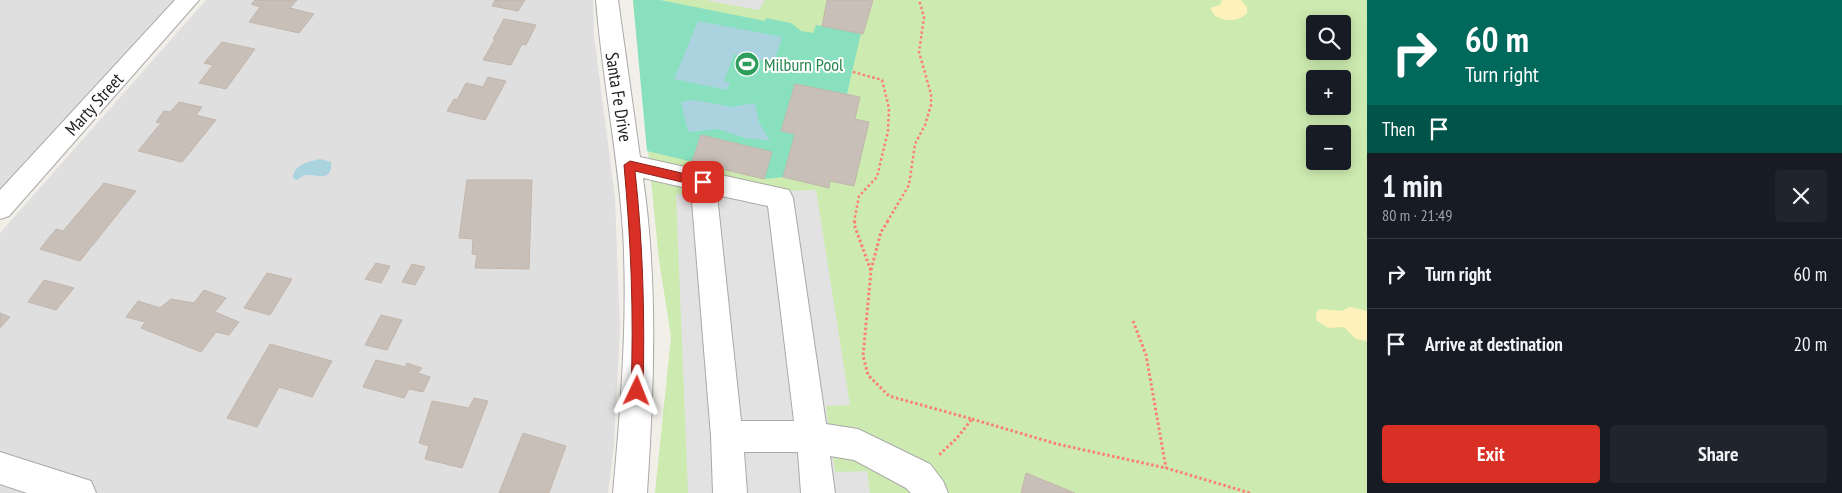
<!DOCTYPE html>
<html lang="en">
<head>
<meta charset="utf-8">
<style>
	body { margin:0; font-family:"PT Sans Narrow",sans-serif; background:#20242c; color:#f1f3f6; height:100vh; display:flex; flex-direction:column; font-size:19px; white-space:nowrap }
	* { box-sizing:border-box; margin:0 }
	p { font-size:16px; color:#9ea1a6 }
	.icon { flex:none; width:28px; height:28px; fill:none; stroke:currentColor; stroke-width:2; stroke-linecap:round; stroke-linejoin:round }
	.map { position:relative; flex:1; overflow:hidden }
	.panel { display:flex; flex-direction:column; background:#171b24; width:475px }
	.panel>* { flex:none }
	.banner { background:#00695c; color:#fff; overflow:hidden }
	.fabs { position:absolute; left:1306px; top:15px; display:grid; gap:10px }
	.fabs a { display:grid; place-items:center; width:45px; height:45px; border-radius:5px; background:#171b24; box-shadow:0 2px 12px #0003; font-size:25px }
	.pin { position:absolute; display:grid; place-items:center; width:42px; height:42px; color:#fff; margin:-21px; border-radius:10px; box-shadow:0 2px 8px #0006 }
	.me { position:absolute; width:55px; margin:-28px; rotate:2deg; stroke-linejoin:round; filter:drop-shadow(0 0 4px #0008) }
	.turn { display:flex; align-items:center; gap:18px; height:105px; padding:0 15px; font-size:22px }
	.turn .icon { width:65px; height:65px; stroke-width:2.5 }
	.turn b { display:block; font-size:35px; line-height:42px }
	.then { display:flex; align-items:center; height:48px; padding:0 15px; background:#0003; gap:10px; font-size:19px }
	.round { display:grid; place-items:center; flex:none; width:52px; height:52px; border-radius:5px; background:#20242c }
	.summary { display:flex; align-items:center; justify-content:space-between; height:85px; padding:0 15px }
	h1 { font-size:30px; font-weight:800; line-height:38px }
	.button { display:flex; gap:10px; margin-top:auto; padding:10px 15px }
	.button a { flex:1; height:58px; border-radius:5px; background:#d93025; color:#fff; font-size:20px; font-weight:800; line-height:58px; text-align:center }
	.button a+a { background:#20242c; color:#f1f3f6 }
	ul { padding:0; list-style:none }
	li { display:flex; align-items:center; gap:15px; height:70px; padding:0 15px; border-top:1px solid #363941 }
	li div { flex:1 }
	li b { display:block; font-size:19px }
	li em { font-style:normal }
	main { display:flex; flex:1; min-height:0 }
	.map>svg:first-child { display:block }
</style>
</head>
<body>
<main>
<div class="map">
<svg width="1367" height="493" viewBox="0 0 1367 493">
	<rect width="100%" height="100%" fill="#f2efe9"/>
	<g fill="#e0dfdf">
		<polygon points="0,0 180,0 0,198"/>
		<polygon points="206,0 593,0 594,35 615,198 620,328 614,446 608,493 0,493 0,233"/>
	</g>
	<path fill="#cdebb0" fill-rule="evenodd" d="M633,0H1367V493H655L671,337L659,260ZM1315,24H1342V51H1315ZM1315,79H1342V106H1315ZM1315,134H1342V161H1315Z"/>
	<g fill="#fff1ba">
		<path d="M1222,0H1241L1247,7V13C1238,22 1226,22 1215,16L1210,8L1220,5Z"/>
		<polygon points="1350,307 1367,311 1367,341 1356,339 1344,327 1328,328 1316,320 1316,314 1319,309 1342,311"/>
	</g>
	<polygon fill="#88e0be" points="633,0 660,0 765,21 766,18 791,23 801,31 813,33 816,25 861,33 847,94 860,97 855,119 869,122 854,186 830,181 829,188 783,177 764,179 647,151"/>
	<g fill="#e2e2e2">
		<polygon points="705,0 765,0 759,10"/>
		<polygon points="816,190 850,405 826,406 835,472 867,471 870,493 688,493 676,194"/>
	</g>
	<g fill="#aad3df">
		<polygon points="698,21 782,37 774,63 734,54 724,81 730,83 727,90 674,79"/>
		<polygon points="695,100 731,107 755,103 759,122 770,141 746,138 717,129 688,132 681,102"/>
		<path d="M320,159L331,162C333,186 312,171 303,176C300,177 299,179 296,180L293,178C294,164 308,162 320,159Z"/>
	</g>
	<g fill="#c7bfb8" stroke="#c4b6ab">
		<polygon points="255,0 297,0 290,8 314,14 299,33 249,22 260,7 251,4"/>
		<polygon points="495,0 525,0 518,11 492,6"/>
		<polygon points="827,0 873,0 863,34 822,26"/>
		<polygon points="504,19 536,25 526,45 522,44 511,65 483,60 495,39 493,39"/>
		<polygon points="222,42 255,49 226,89 199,83 213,65 204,63"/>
		<polygon points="488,77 506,81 485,120 447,111 454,99 457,100 466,83 483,87"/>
		<polygon points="795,84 860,97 855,119 869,122 854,186 830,181 829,188 783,177 795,134 781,131"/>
		<polygon points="179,102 202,107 196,115 216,120 182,162 138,151 161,123 156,122 164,111 170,112"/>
		<polygon points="701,135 772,152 764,179 692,162"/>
		<polygon points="467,180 532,180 529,269 475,268 477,255 472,254 473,239 459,238"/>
		<polygon points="104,183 136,191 80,261 40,249 56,229 63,231"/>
		<polygon points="376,263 390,266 381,283 365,279"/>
		<polygon points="412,264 425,267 415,285 402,282"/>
		<polygon points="267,273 292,279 270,315 244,308"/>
		<polygon points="44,280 74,288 56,310 28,302"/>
		<polygon points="204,290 226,298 215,312 239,322 229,335 216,332 201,352 141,328 145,322 126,317 138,301 160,308 171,299 194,303"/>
		<polygon points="0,313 10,317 0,328"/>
		<polygon points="381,315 402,320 387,350 365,345"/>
		<polygon points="270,344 332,361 312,397 279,387 257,427 227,418"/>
		<polygon points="376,360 405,367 407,363 422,368 418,373 430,377 423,392 409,389 404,398 363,387"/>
		<polygon points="474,398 488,401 462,468 425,459 429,446 419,443 432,401 469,408"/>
		<polygon points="523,433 566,446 549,493 499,493"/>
		<polygon points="1026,473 1075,493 1021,493"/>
	</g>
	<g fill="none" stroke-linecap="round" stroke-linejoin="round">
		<defs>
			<g id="minor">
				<polygon points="175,0 199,0 9,216 0,219 0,190"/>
				<path d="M596,0H618L640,157L789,190L793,198L826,424L858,429L930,464L943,481L948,493H911L906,488L854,460L830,456L835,493H801L798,452H744L747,493H713L711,436L691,189L643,178C658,283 654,388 647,493H613C621,406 628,318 623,231C618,153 602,77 596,0ZM717,195L768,206L794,421H741Z"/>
				<polygon points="0,452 91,481 96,493 27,493 0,484"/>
			</g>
		</defs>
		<use href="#minor" stroke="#a9a9a9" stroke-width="2"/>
		<g stroke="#fa8072" stroke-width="2.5" stroke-dasharray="2.5 2.5" stroke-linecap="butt">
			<polyline points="853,72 882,80 889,108 888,131 877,177 859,196 854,222"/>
			<polyline points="887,222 909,185 915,144 925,125 931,105 931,94 919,52 924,17 919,0"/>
		</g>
		<g stroke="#fa8072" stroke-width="3" stroke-dasharray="2.5 2.5" stroke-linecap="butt">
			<polyline points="855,221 854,224 871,271 863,356 868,375 889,396 972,419 957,438 939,455"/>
			<polyline points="871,270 881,232 888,221"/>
			<polyline points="1133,321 1146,355 1166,468"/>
			<polyline points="972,419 1057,444 1166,468 1250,493"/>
		</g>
		<use href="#minor" fill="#fff" fill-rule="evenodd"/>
	</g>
	<path fill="#d93025" stroke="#8d1f18" d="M630,161L703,178L708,182L703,187L635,171C643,244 645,317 643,391L641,395L637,397L633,395L631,391C634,315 631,241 624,165Z"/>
	<defs>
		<symbol id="stadium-disc" viewBox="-11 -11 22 22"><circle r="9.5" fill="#2e9e5b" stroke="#fff"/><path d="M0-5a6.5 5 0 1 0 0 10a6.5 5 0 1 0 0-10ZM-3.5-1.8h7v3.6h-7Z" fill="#fff"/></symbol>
	</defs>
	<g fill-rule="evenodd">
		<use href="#stadium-disc" x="733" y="50" width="28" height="28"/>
	</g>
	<g text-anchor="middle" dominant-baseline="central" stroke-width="4" stroke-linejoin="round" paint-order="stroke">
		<g font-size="18" fill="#27864d" stroke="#fff" text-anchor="start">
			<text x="764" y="64">Milburn Pool</text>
		</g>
		<g font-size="18" fill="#222" stroke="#fff">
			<text transform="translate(619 97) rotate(81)">Santa Fe Drive</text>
			<text transform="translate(94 104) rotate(-48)">Marty Street</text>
		</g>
	</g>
</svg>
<div class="fabs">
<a><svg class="icon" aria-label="search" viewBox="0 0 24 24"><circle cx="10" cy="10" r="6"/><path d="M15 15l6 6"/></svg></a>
<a>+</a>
<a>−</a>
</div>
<div class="pin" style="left:703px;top:182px;background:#d93025"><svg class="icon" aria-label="arrive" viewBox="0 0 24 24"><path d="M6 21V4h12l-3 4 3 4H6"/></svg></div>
<svg class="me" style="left:637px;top:391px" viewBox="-20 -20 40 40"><path d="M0-17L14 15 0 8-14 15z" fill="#d93025" stroke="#fff" stroke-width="4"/></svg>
</div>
<section class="panel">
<div class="banner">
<div class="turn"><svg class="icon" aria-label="right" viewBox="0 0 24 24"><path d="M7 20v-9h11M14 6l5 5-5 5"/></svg><div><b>60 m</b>Turn right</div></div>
<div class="then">Then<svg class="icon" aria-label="arrive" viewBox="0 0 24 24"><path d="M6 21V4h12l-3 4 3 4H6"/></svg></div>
</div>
<div class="summary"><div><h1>1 min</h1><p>80 m · 21:49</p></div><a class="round"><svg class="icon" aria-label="close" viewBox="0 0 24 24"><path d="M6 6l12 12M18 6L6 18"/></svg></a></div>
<ul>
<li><svg class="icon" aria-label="right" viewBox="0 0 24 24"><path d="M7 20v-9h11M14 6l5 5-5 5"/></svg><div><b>Turn right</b></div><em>60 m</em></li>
<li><svg class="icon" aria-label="arrive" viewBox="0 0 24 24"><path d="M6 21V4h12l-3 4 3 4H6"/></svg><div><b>Arrive at destination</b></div><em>20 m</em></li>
</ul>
<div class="button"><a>Exit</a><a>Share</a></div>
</section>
</main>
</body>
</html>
